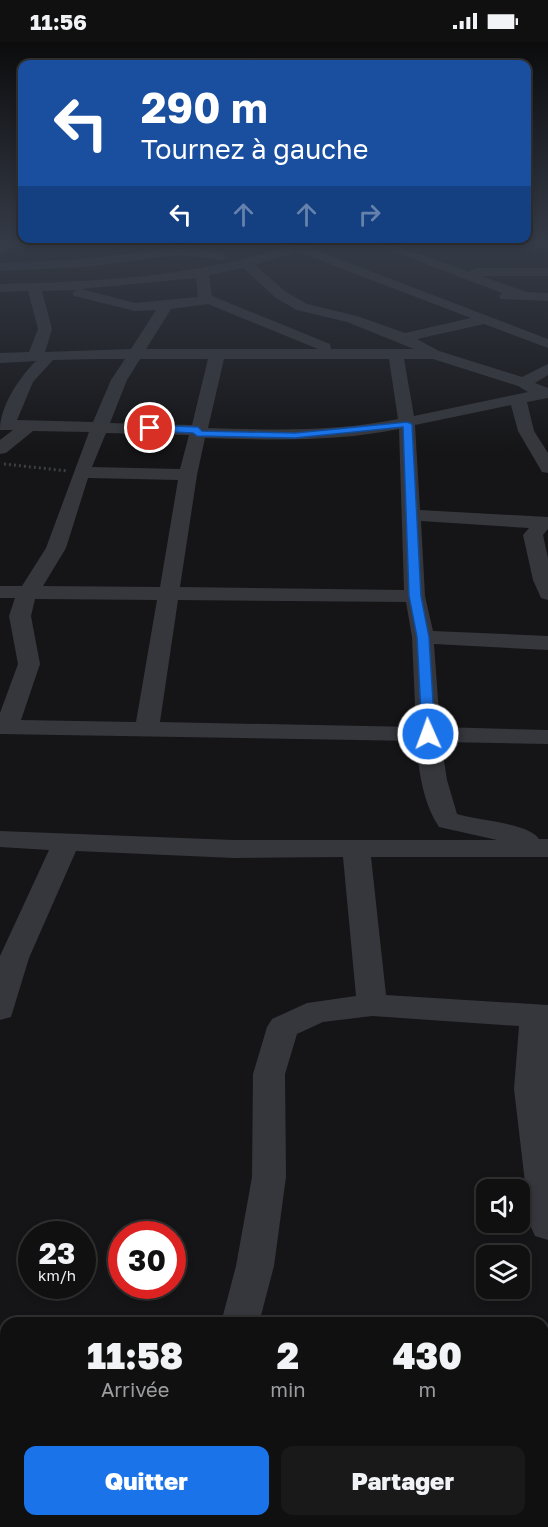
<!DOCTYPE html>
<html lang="fr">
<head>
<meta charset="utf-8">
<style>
	body { margin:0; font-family:"Golos Text",sans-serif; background:#19191a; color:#f1f3f6; height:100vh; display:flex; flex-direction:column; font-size:22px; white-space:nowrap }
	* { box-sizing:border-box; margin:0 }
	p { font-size:20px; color:#9c9d9f }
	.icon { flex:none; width:33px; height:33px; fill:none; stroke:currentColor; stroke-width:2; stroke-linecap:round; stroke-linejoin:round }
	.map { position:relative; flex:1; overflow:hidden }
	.sheet { position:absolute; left:0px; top:1275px; width:549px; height:210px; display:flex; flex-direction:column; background:#101011; border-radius:18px 18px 0 0; box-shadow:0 3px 9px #0003,0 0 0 2px #303031 }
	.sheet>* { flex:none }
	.guide { position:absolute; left:18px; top:18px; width:513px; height:183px; border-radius:12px; box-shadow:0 3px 9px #0003,0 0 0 2px #303031; background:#1a4fa0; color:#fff; overflow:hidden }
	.controls { position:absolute; left:476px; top:1137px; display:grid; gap:12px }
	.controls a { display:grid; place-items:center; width:54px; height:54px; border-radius:12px; background:#101011; box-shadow:0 3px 9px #0003,0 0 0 2px #303031; font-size:30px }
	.speed { position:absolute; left:18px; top:1179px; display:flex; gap:12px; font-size:30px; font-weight:700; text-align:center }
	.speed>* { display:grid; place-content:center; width:78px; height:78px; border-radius:50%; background:#101011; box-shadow:0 3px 9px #0003,0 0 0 2px #303031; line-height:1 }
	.speed small { font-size:15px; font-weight:400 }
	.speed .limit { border:9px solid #d22; background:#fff; color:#111 }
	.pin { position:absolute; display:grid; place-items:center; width:51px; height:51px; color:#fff; margin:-26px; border:3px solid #fff; border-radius:50%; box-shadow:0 2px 6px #0007 }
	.me { position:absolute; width:66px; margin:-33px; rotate:358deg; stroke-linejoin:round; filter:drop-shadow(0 0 4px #0008) }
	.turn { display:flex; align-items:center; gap:21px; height:126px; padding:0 24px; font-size:27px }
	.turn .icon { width:78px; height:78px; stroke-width:2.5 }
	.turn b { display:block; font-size:42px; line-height:51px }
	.lanes { display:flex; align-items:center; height:57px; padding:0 24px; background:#0003; justify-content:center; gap:30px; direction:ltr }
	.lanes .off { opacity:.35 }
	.eta { display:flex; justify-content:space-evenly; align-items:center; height:102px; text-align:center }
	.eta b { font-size:36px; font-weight:800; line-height:42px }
	.action { display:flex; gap:12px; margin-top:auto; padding:12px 24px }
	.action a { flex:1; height:69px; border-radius:12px; background:#1a73e8; color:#fff; font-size:24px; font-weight:800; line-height:69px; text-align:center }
	.action a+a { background:#19191a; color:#f1f3f6 }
	.status { display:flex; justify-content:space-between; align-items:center; height:42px; padding:0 30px; background:#101011; direction:ltr }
	.status svg { height:16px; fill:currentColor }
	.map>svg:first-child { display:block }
</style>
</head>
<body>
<div class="status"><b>11:56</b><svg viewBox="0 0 49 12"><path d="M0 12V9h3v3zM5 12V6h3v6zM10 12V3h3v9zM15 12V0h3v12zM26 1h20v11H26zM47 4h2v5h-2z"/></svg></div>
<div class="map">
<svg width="548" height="1485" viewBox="0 0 548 1485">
	<rect width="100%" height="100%" fill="#151517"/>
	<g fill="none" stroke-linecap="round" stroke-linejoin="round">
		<polyline stroke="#3b3e43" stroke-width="3" stroke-dasharray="2 3" stroke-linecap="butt" points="4,422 68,429"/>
		<g fill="#35373c" fill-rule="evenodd">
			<polygon points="0,203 13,203 0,214"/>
			<path d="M292,203H312L310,206L548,297V306L484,282L417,297L439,309L522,335L548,322V333L535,341L548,346V356L527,360L534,389L548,411V431L542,430L518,389L511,363L415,383L420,468L548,475V487L543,493L548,516V558L541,556L533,538L523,493L529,486L421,479L425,554L433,589L548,594V608L434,602L440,685L548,688V702L441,700L447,738L457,772C475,778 529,781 539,797H548V815H371L386,953L548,963V1198L535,1194L530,1183L514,1047L519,984L372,974L323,980L297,992L285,1032L286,1135L274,1224L259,1281H221L236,1224L252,1135L253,1032L267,985L272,977L307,961L356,954L343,815L234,816L76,809L29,916L11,975L0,978V914L49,808L0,805V789L234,798H497L439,785C422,759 419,729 416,699L0,692V671L18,622L9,574L15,556H0V544H22L46,506L89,390L33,389L6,411L0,412V398L13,388H0C0,364 19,336 36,319L0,321V311L29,310L38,287L28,249L0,250V242C99,240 197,235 292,203ZM298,210L471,276L405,291L357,274L307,262L286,250L255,223ZM243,226L276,256L297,268L347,280L414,307H331L330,302L212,254L209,233ZM196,236L198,255L135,261L81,247ZM76,248L72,251L74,254L135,269L156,268L131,307L45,310L52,287L42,249ZM208,262L318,307H146L171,267ZM97,317H125L111,338L93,380L17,378L33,340L53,318ZM140,317H208L192,383L110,381L127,338ZM224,317H389L398,377C335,390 272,388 208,386ZM404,317H433L518,344L528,350L414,374ZM399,387L404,548L180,545L197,433L205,396C271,398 335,400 399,387ZM106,391L189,393L180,427L92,425ZM88,436L178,438L160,545L43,544L66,506ZM35,557L157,558L136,680L21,678L40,622L31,574ZM178,558L406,560L412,595L416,685L160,680Z"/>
			<polygon points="376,203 395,203 469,230 476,226 548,226 548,234 481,234 527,250 548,251 548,259 501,257 499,254 502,251"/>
			<polygon points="179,205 221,210 227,214 221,218 179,213 86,225 0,229 0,221 86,217"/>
			<rect x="210" y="1479" width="44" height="6"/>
		</g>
	</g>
	<linearGradient id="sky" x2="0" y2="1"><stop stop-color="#0c0c0d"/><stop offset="0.49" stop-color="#353b47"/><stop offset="1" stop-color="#353b47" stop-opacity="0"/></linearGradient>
	<rect width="548" height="411" fill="url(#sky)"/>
	<polygon fill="#1a73e8" stroke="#114b97" stroke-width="1.5" points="407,380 412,382 421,554 429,595 435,692 428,696 422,692 417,595 409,554 403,385 295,396 197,394 193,391 150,389 146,386 150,383 198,385 202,389 295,391"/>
</svg>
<div class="controls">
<a><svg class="icon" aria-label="sound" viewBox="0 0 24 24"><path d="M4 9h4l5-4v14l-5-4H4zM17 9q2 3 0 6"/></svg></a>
<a><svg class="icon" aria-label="layers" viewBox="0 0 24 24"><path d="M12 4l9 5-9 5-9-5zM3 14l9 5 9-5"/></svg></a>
</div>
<div class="speed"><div>23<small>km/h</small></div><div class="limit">30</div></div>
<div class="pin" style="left:150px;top:386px;background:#d93025"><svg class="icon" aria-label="arrive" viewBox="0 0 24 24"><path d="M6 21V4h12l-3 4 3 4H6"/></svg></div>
<svg class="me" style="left:428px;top:692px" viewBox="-20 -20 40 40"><circle r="17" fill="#1a73e8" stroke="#fff" stroke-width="3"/><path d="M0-11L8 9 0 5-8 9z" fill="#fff"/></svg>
<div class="guide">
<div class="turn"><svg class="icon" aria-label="left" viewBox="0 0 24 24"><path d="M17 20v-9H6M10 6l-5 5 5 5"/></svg><div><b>290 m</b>Tournez à gauche</div></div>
<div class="lanes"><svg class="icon" aria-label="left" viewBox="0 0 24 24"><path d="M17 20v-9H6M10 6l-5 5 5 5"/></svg><svg class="icon off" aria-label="ahead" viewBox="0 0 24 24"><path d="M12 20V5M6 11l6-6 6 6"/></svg><svg class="icon off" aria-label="ahead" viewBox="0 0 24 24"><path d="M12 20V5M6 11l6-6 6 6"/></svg><svg class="icon off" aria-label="right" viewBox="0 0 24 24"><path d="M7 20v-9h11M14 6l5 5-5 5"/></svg></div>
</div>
<section class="sheet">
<div class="eta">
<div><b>11:58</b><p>Arrivée</p></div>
<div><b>2</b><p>min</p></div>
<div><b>430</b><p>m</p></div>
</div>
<div class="action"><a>Quitter</a><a>Partager</a></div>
</section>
</div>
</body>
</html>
